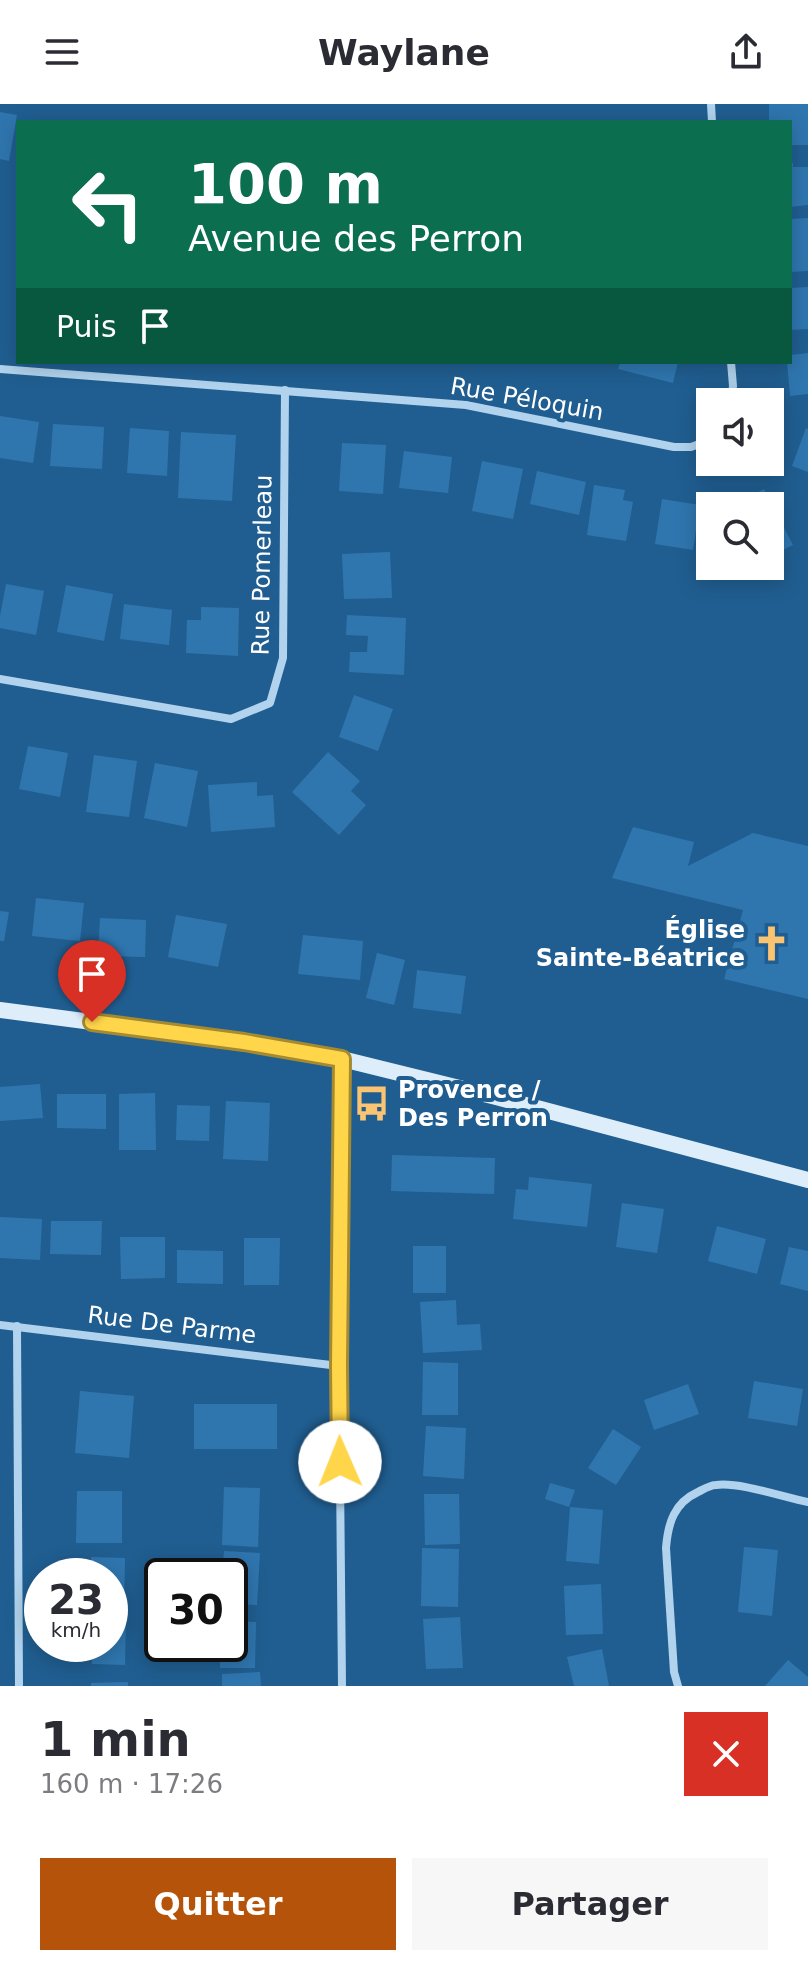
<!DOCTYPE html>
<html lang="fr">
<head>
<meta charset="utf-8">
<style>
	body { margin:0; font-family:"DejaVu Sans",sans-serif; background:#f7f7f7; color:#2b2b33; height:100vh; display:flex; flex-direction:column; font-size:30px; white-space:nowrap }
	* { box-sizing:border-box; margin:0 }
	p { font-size:26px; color:#7c7c81 }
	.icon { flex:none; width:44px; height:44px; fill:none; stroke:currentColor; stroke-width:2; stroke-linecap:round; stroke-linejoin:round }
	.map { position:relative; height:1582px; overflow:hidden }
	.panel { display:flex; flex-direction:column; background:#fff; flex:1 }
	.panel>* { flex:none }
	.top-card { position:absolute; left:16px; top:16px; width:776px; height:244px; border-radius:0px; box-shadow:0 4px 20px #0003; background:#0b6e4f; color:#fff; overflow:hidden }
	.fabs { position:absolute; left:696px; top:284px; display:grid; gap:16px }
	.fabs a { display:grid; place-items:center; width:88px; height:88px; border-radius:0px; background:#fff; box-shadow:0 4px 20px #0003; font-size:40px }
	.speed { position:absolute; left:24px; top:1454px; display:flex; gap:16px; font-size:40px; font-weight:700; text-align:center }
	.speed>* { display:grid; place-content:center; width:104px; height:104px; border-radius:50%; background:#fff; box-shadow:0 4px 20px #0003; line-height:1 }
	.speed small { font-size:20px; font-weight:400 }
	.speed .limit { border:4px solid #111; border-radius:12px; background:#fff; color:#111 }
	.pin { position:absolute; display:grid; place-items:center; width:68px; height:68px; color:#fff; margin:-82px -34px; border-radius:50% 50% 50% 0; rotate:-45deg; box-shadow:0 0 8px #0007 }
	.pin .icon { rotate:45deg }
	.me { position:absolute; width:88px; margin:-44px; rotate:359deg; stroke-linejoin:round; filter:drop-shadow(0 0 6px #0008) }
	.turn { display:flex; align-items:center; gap:28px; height:168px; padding:0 40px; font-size:36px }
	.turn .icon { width:104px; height:104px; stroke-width:2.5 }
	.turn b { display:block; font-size:56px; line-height:68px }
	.then { display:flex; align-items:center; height:76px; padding:0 40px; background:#0003; gap:16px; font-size:30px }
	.round { display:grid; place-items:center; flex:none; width:84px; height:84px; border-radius:0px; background:#f7f7f7 }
	.head { display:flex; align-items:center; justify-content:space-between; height:136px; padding:0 40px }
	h1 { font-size:48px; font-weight:600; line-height:60px }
	.button { display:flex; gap:16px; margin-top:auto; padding:16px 40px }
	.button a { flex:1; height:92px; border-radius:0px; background:#b45309; color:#fff; font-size:32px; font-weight:600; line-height:92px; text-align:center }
	.button a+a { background:#f7f7f7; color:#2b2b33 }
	header { display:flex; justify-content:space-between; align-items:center; height:104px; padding:0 40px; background:#fff; font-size:36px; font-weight:600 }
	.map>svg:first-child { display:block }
</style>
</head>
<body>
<header><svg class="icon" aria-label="menu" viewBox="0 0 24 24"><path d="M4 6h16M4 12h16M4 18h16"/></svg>Waylane<svg class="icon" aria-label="share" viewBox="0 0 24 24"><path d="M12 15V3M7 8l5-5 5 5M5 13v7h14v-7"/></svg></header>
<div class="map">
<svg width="808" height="1582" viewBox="0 0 808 1582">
	<rect width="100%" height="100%" fill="#205e91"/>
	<g fill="#2f76af">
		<polygon points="769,0 808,0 808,41 790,41 790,18 782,18 782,16 769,16"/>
		<polygon points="0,8 17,11 9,57 0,55"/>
		<polygon points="790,59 793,59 793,63 808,63 808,101 790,103"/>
		<polygon points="808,114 808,167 790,168 790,115"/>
		<polygon points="808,183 808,225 790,226 790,184"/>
		<polygon points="808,249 808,290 790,292 787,258 790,258 790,251"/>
		<polygon points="620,258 678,258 673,279 618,265"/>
		<polygon points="0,312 39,318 33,359 0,354"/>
		<polygon points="53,320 104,323 102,365 50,362"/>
		<polygon points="130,324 169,327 167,372 127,369"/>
		<polygon points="806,324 808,325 808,368 792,362"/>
		<polygon points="181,328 236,331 232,397 178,394"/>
		<polygon points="342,339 386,341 383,390 339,387"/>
		<polygon points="404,347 452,353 448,389 399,384"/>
		<polygon points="482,357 523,365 513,415 472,407"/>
		<polygon points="537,367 586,378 579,411 530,400"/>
		<polygon points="594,381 625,386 623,396 633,398 626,437 587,431"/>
		<polygon points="764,385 793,441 777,449 773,441 770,442 770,402 730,402"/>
		<polygon points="662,395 700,401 693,446 655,440"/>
		<polygon points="390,448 392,494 344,495 342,450"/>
		<polygon points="6,480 44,487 36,531 0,524 0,512"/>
		<polygon points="66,481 113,490 104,537 57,528"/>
		<polygon points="124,500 172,506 169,541 120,535"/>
		<polygon points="201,503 239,504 238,552 186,549 187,516 201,516"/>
		<polygon points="347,511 406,514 404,571 349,568 350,548 367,548 368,532 346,531"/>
		<polygon points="354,591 393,605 378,647 339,633"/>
		<polygon points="28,642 68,649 60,693 19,685"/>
		<polygon points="328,648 360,677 351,687 366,701 339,731 292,688"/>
		<polygon points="94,651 137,657 129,713 86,708"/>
		<polygon points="155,659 198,667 187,723 144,714"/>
		<polygon points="257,678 257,692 273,691 275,723 211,728 208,681"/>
		<polygon points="633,723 694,738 688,762 753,729 808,742 808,895 724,875 743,806 612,774"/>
		<polygon points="36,794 84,799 80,837 32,832"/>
		<polygon points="0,807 9,808 4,837 0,837"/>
		<polygon points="176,811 227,820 218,863 168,853"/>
		<polygon points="100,814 146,816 145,853 98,852"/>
		<polygon points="303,831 363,837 360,876 298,870"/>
		<polygon points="377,849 405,856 394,901 366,894"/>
		<polygon points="417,866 466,872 461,910 413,904"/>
		<polygon points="40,980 43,1014 0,1017 0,983"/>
		<polygon points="155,989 156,1046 119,1046 119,990"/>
		<polygon points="57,990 106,990 106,1025 57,1024"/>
		<polygon points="226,997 270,999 268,1057 223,1055"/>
		<polygon points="177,1001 210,1002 209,1037 176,1036"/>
		<polygon points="392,1051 495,1054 494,1090 391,1087"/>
		<polygon points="529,1073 592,1080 587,1123 513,1115 516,1085 528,1086"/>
		<polygon points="622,1099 664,1105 657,1149 616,1143"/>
		<polygon points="0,1113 42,1115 40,1156 0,1154"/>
		<polygon points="51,1117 102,1117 101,1151 50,1150"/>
		<polygon points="717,1122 766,1135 757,1170 708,1157"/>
		<polygon points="120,1133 165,1133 165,1174 121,1175"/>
		<polygon points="244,1134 280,1134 279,1181 244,1181"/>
		<rect x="413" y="1142" width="33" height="47"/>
		<polygon points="789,1143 808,1147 808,1187 780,1180"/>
		<polygon points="177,1146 223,1147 223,1180 177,1179"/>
		<polygon points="456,1196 457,1221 480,1220 482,1246 423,1249 420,1198"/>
		<polygon points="423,1258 458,1259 458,1311 422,1311"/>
		<polygon points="754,1277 803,1285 797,1322 748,1314"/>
		<polygon points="688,1280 699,1310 654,1326 644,1296"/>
		<polygon points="80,1287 134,1292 129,1354 75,1349"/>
		<rect x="194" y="1300" width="83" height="45"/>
		<polygon points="426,1322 466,1324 464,1375 423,1372"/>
		<polygon points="613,1325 641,1343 616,1381 588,1364"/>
		<polygon points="550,1379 575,1386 569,1403 545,1395"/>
		<polygon points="224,1383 260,1384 258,1443 222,1441"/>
		<polygon points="77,1387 122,1387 122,1439 76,1439"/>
		<polygon points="424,1390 459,1390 460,1440 425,1441"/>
		<polygon points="570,1403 603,1406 599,1460 566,1457"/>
		<polygon points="744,1443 778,1446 772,1512 738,1508"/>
		<polygon points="422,1444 459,1445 458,1503 421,1502"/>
		<polygon points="224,1447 260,1449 257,1501 230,1500 230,1472 222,1472"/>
		<polygon points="91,1453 125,1454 124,1504 110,1503 110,1472 91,1472"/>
		<polygon points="601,1480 603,1530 566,1531 564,1482"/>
		<polygon points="110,1513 126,1513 125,1561 92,1560 92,1540 110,1540"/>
		<polygon points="460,1513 463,1564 426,1565 423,1515"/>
		<polygon points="230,1517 256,1518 255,1564 220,1564 220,1540 230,1540"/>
		<polygon points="602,1545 609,1582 574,1582 567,1553"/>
		<polygon points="788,1556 808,1573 808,1582 765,1582"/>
		<polygon points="260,1568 261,1582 222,1582 222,1570"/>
		<polygon points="128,1578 128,1582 91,1582 91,1579"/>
	</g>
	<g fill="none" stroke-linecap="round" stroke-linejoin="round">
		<g stroke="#b1d3ed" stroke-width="8">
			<polyline points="711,0 712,18"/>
			<polyline points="731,258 733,282 731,298"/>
			<polyline points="0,265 466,301 674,343 691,343 710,336"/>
			<polyline points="0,575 231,615 270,599 283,554 285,286"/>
			<polyline points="342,956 339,1262 342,1582"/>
			<polyline points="0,1221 339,1262"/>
			<polyline points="17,1222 19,1582"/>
			<path d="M678,1582L674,1568L666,1444C668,1419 674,1399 698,1388C704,1385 710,1381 716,1381C740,1378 783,1393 808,1398"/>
		</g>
		<polyline stroke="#ddedfa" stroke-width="16" points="0,906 244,938 342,955 496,993 808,1076"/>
	</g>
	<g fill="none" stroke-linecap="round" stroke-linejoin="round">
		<defs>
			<polyline id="route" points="92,918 244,938 342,955 339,1262 340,1358"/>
		</defs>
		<use href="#route" stroke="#a68a30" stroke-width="20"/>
		<use href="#route" stroke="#ffd54a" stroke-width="14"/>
	</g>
	<defs>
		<symbol id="church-bare" viewBox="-9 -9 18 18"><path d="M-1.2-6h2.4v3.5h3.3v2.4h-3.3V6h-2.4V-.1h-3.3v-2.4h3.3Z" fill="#fbc472" stroke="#205e91" stroke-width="2.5" paint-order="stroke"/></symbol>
		<symbol id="bus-bare" viewBox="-9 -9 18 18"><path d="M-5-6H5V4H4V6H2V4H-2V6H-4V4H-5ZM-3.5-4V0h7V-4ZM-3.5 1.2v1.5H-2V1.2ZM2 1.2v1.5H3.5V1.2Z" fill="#fbc472" stroke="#205e91" stroke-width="2.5" paint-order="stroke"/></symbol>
	</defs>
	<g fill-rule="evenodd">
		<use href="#church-bare" x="746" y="814" width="51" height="51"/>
		<use href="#bus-bare" x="346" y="974" width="51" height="51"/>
	</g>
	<g text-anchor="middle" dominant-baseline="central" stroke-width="8" stroke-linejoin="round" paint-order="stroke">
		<g font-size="24" fill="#fff" stroke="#205e91">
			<text transform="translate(527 295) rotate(10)">Rue Péloquin</text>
			<text transform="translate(262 461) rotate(-89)">Rue Pomerleau</text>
			<text transform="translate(172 1221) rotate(7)">Rue De Parme</text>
		</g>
		<g font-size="24" font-weight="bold" fill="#fff" stroke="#205e91" text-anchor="end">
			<text x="745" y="826">Église<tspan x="745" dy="28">Sainte-Béatrice</tspan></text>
			<text x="398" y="986" text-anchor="start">Provence /<tspan x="398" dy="28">Des Perron</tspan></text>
		</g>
	</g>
</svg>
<div class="fabs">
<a><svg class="icon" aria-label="sound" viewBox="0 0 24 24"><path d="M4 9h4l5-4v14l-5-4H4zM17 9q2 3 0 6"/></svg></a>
<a><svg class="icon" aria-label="search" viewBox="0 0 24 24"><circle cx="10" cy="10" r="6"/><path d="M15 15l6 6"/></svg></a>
</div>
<div class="speed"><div>23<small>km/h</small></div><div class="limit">30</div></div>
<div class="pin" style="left:92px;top:918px;background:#d93025"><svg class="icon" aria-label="arrive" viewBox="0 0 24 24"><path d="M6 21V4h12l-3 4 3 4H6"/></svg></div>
<svg class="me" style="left:340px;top:1358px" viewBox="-20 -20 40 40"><circle r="19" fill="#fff"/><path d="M0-13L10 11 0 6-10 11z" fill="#ffd54a"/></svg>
<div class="top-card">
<div class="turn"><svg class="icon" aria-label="left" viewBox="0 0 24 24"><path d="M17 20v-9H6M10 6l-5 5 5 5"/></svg><div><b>100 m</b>Avenue des Perron</div></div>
<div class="then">Puis<svg class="icon" aria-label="arrive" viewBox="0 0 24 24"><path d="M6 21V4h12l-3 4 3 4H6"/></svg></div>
</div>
</div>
<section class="panel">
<div class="head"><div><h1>1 min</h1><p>160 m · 17:26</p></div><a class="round" style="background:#d93025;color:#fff"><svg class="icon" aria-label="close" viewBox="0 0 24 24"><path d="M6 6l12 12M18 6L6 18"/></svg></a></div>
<div class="button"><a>Quitter</a><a>Partager</a></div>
</section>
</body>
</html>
